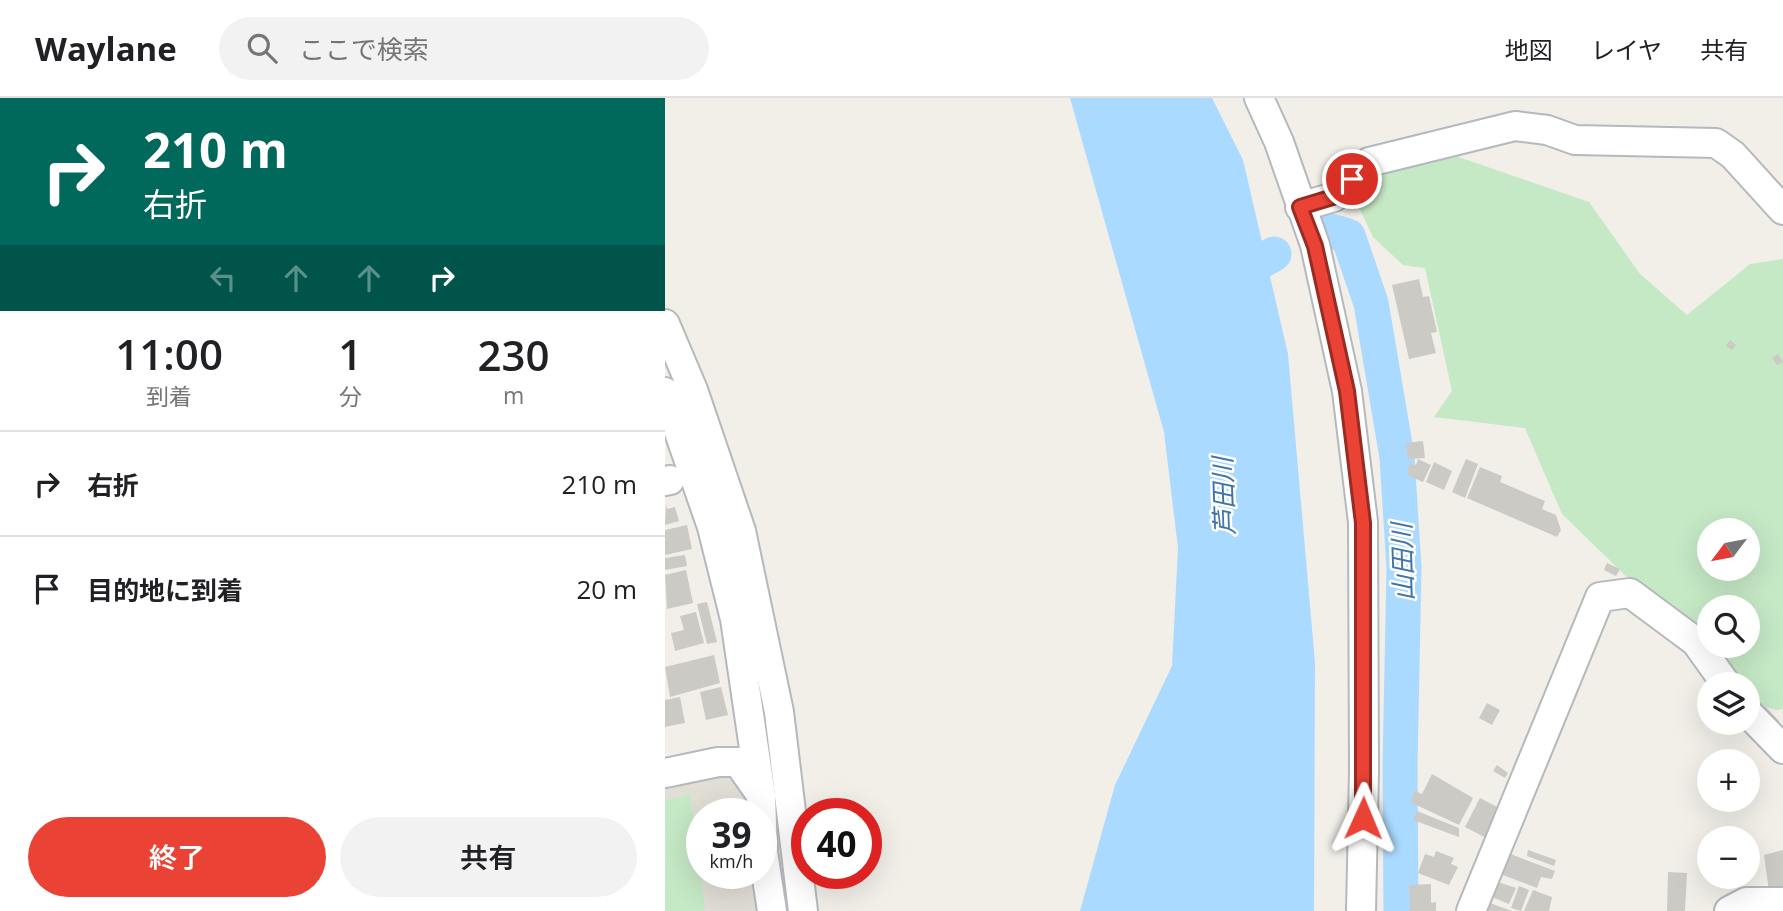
<!DOCTYPE html>
<html lang="ja">
<head>
<meta charset="utf-8">
<style>
	body { margin:0; font-family:"Open Sans","Noto Sans JP",sans-serif; background:#f2f2f2; color:#202124; height:100vh; display:flex; flex-direction:column; font-size:26px; white-space:nowrap }
	* { box-sizing:border-box; margin:0 }
	p { font-size:23px; color:#757577 }
	.icon { flex:none; width:38px; height:38px; fill:none; stroke:currentColor; stroke-width:2; stroke-linecap:round; stroke-linejoin:round }
	.map { position:relative; flex:1; overflow:hidden }
	.panel { display:flex; flex-direction:column; background:#fff; width:665px }
	.panel>* { flex:none }
	.hud { background:#00695c; color:#fff; overflow:hidden }
	.needle { width:46px; rotate:238deg }
	.tools { position:absolute; left:1032px; top:420px; display:grid; gap:14px }
	.tools a { display:grid; place-items:center; width:63px; height:63px; border-radius:50%; background:#fff; box-shadow:0 7px 28px #0002; font-size:35px }
	.speed { position:absolute; left:21px; top:700px; display:flex; gap:14px; font-size:35px; font-weight:700; text-align:center }
	.speed>* { display:grid; place-content:center; width:91px; height:91px; border-radius:50%; background:#fff; box-shadow:0 7px 28px #0002; line-height:1 }
	.speed small { font-size:18px; font-weight:400 }
	.speed .limit { border:10px solid #d22; background:#fff; color:#111 }
	.pin { position:absolute; display:grid; place-items:center; width:60px; height:60px; color:#fff; margin:-30px; border:4px solid #fff; border-radius:50%; box-shadow:0 2px 7px #0007 }
	.me { position:absolute; width:77px; margin:-38px; rotate:1deg; stroke-linejoin:round; filter:drop-shadow(0 0 5px #0008) }
	.turn { display:flex; align-items:center; gap:24px; height:147px; padding:0 28px; font-size:32px }
	.turn .icon { width:91px; height:91px; stroke-width:2.5 }
	.turn b { display:block; font-size:49px; line-height:60px }
	.lanes { display:flex; align-items:center; height:66px; padding:0 28px; background:#0003; justify-content:center; gap:35px; direction:ltr }
	.lanes .off { opacity:.35 }
	.eta { display:flex; justify-content:space-evenly; align-items:center; height:119px; text-align:center }
	.eta b { font-size:42px; font-weight:600; line-height:49px }
	.primary-button { display:flex; gap:14px; margin-top:auto; padding:14px 28px }
	.primary-button a { flex:1; height:80px; border-radius:42px; background:#ea4335; color:#fff; font-size:28px; font-weight:600; line-height:80px; text-align:center }
	.primary-button a+a { background:#f2f2f2; color:#202124 }
	ul { padding:0; list-style:none }
	li { display:flex; align-items:center; gap:21px; height:105px; padding:0 28px; border-top:2px solid #e0e0e0 }
	li div { flex:1 }
	li b { display:block; font-size:26px }
	li em { font-style:normal }
	header { display:flex; align-items:center; gap:42px; box-sizing:border-box; height:98px; padding:0 35px; background:#fff; border-bottom:2px solid #e0e0e0 }
	header strong { font-size:33px }
	nav { display:flex; gap:38px; margin-inline-start:auto; font-size:24px }
	.search { width:490px; height:63px; background:#f2f2f2; display:flex; align-items:center; gap:18px; box-sizing:border-box; padding:0 24px; border-radius:38px; color:#757577; font-size:26px }
	main { display:flex; flex:1; min-height:0 }
	.map>svg:first-child { display:block }
</style>
</head>
<body>
<header>
<strong>Waylane</strong>
<div class="search"><svg class="icon" aria-label="search" viewBox="0 0 24 24"><circle cx="10" cy="10" r="6"/><path d="M15 15l6 6"/></svg>ここで検索</div>
<nav><a>地図</a><a>レイヤ</a><a>共有</a></nav>
</header>
<main>
<section class="panel">
<div class="hud">
<div class="turn"><svg class="icon" aria-label="right" viewBox="0 0 24 24"><path d="M7 20v-9h11M14 6l5 5-5 5"/></svg><div><b>210 m</b>右折</div></div>
<div class="lanes"><svg class="icon off" aria-label="left" viewBox="0 0 24 24"><path d="M17 20v-9H6M10 6l-5 5 5 5"/></svg><svg class="icon off" aria-label="ahead" viewBox="0 0 24 24"><path d="M12 20V5M6 11l6-6 6 6"/></svg><svg class="icon off" aria-label="ahead" viewBox="0 0 24 24"><path d="M12 20V5M6 11l6-6 6 6"/></svg><svg class="icon" aria-label="right" viewBox="0 0 24 24"><path d="M7 20v-9h11M14 6l5 5-5 5"/></svg></div>
</div>
<div class="eta">
<div><b>11:00</b><p>到着</p></div>
<div><b>1</b><p>分</p></div>
<div><b>230</b><p>m</p></div>
</div>
<ul>
<li><svg class="icon" aria-label="right" viewBox="0 0 24 24"><path d="M7 20v-9h11M14 6l5 5-5 5"/></svg><div><b>右折</b></div><em>210 m</em></li>
<li><svg class="icon" aria-label="arrive" viewBox="0 0 24 24"><path d="M6 21V4h12l-3 4 3 4H6"/></svg><div><b>目的地に到着</b></div><em>20 m</em></li>
</ul>
<div class="primary-button"><a>終了</a><a>共有</a></div>
</section>
<div class="map">
<svg width="1118" height="813" viewBox="0 0 1118 813">
	<rect width="100%" height="100%" fill="#f1efe8"/>
	<polygon fill="#e1ded6" points="60,670 84,689 87,716 37,716 37,775 93,775 97,813 0,813 0,682"/>
	<g fill="#c5e8c5" fill-rule="evenodd">
		<path d="M779,54L924,104L975,176L1022,217L1085,166L1118,161V611L1112,612L1083,605V586H1067L968,485L897,416L860,330L769,319L787,293L760,170L738,167L708,139L690,101L701,78ZM1045,432H1083V471H1045ZM1045,509H1083V548H1045Z"/>
		<polygon points="25,697 40,813 0,813 0,702"/>
	</g>
	<polygon fill="#aadaff" points="405,0 547,0 578,62 623,256 650,565 649,813 415,813 450,687 507,568 513,450 499,334"/>
	<g fill="none" stroke-linecap="round" stroke-linejoin="round">
		<g stroke="#aadaff" stroke-width="35">
			<polyline points="666,133 683,138 706,205 732,359 739,470 735,667 736,813"/>
			<polyline points="561,183 609,156"/>
		</g>
	</g>
	<g fill="#cccac5">
		<polygon points="754,181 758,199 764,198 772,234 766,235 771,255 744,261 727,187"/>
		<polygon points="1065,242 1071,247 1067,252 1061,248"/>
		<polygon points="1113,256 1118,264 1112,267 1107,260"/>
		<polygon points="758,343 760,360 743,361 741,345"/>
		<polygon points="753,361 766,367 758,384 742,377 745,365 751,367"/>
		<polygon points="801,361 813,366 800,400 787,394"/>
		<polygon points="769,364 787,373 779,392 761,384"/>
		<polygon points="815,369 837,378 835,384 880,403 877,411 891,417 896,432 892,439 802,400"/>
		<polygon points="1,406 2,411 10,409 14,423 0,427"/>
		<polygon points="22,427 27,451 0,457 0,432"/>
		<polygon points="20,457 22,468 0,472 0,460"/>
		<polygon points="942,465 955,471 951,478 939,472"/>
		<polygon points="21,472 28,505 2,511 0,477"/>
		<polygon points="42,504 52,544 42,546 32,506"/>
		<polygon points="31,514 39,545 10,553 6,535 19,532 15,518"/>
		<polygon points="49,557 55,585 5,599 0,569"/>
		<polygon points="56,589 63,617 41,622 35,594"/>
		<polygon points="15,599 20,625 0,629 0,602"/>
		<polygon points="822,605 835,612 827,627 814,620"/>
		<polygon points="1100,608 1114,623 1118,633 1093,615"/>
		<polygon points="832,667 843,675 840,680 828,673"/>
		<polygon points="767,676 808,700 794,727 745,704 750,693 757,696"/>
		<polygon points="815,700 838,712 823,741 800,729"/>
		<polygon points="752,713 794,730 794,739 748,722"/>
		<polygon points="863,752 891,762 889,768 862,758"/>
		<polygon points="1118,752 1118,791 1104,793 1099,757"/>
		<polygon points="771,753 789,760 786,766 793,769 784,787 753,775 760,756 769,759"/>
		<polygon points="843,755 890,773 887,781 876,779 872,790 835,776"/>
		<polygon points="1003,774 1022,775 1020,813 1002,813"/>
		<polygon points="833,784 851,790 844,806 827,799"/>
		<polygon points="766,786 766,805 771,804 771,813 745,813 744,787"/>
		<polygon points="854,788 864,792 856,813 846,810"/>
		<polygon points="868,792 887,799 884,813 859,813"/>
		<polygon points="822,804 847,813 818,813"/>
	</g>
	<g fill="none" stroke-linecap="round" stroke-linejoin="round">
		<defs>
			<g id="minor">
				<polyline points="594,0 614,44 650,147 682,293 698,424 699,673 696,813"/>
				<polyline points="635,109 669,99 704,64 850,28 882,32 910,42 1051,45 1068,57 1118,112"/>
				<polyline points="0,226 28,292 76,433 114,614 138,813"/>
				<polyline points="0,294 47,429 70,521 96,698 98,754 107,813"/>
				<polyline points="0,383 5,382"/>
				<polyline points="1083,615 1118,651"/>
				<polyline points="0,675 53,664 73,664 94,694"/>
				<polyline points="806,813 935,499 965,495 1031,544 1061,586"/>
				<polyline points="1064,813 1081,804 1118,804"/>
			</g>
		</defs>
		<use href="#minor" stroke="#b5b8bc" stroke-width="32"/>
		<use href="#minor" stroke="#fff" stroke-width="28"/>
	</g>
	<g fill="none" stroke-linecap="round" stroke-linejoin="round">
		<defs>
			<polyline id="route" points="687,81 668,99 635,109 650,148 682,293 698,425 698,720"/>
		</defs>
		<use href="#route" stroke="#982c22" stroke-width="18"/>
		<use href="#route" stroke="#ea4335" stroke-width="12"/>
	</g>
	<g text-anchor="middle" dominant-baseline="central" stroke-width="5" stroke-linejoin="round" paint-order="stroke">
		<g font-size="26" font-style="italic" fill="#4174aa" stroke="#fff">
			<text transform="translate(558 398) rotate(-92)">芦田川</text>
			<text transform="translate(737 464) rotate(-92)">山田川</text>
		</g>
	</g>
</svg>
<div class="tools">
<a><svg class="needle" viewBox="-14 -14 28 28"><path d="M0-13l5 13h-10z" fill="#e53935"/><path d="M0 13l5-13h-10z" fill="#757577"/></svg></a>
<a><svg class="icon" aria-label="search" viewBox="0 0 24 24"><circle cx="10" cy="10" r="6"/><path d="M15 15l6 6"/></svg></a>
<a><svg class="icon" aria-label="layers" viewBox="0 0 24 24"><path d="M12 4l9 5-9 5-9-5zM3 14l9 5 9-5"/></svg></a>
<a>+</a>
<a>−</a>
</div>
<div class="speed"><div>39<small>km/h</small></div><div class="limit">40</div></div>
<div class="pin" style="left:687px;top:81px;background:#d93025"><svg class="icon" aria-label="arrive" viewBox="0 0 24 24"><path d="M6 21V4h12l-3 4 3 4H6"/></svg></div>
<svg class="me" style="left:698px;top:720px" viewBox="-20 -20 40 40"><path d="M0-17L14 15 0 8-14 15z" fill="#ea4335" stroke="#fff" stroke-width="4"/></svg>
</div>
</main>
</body>
</html>
